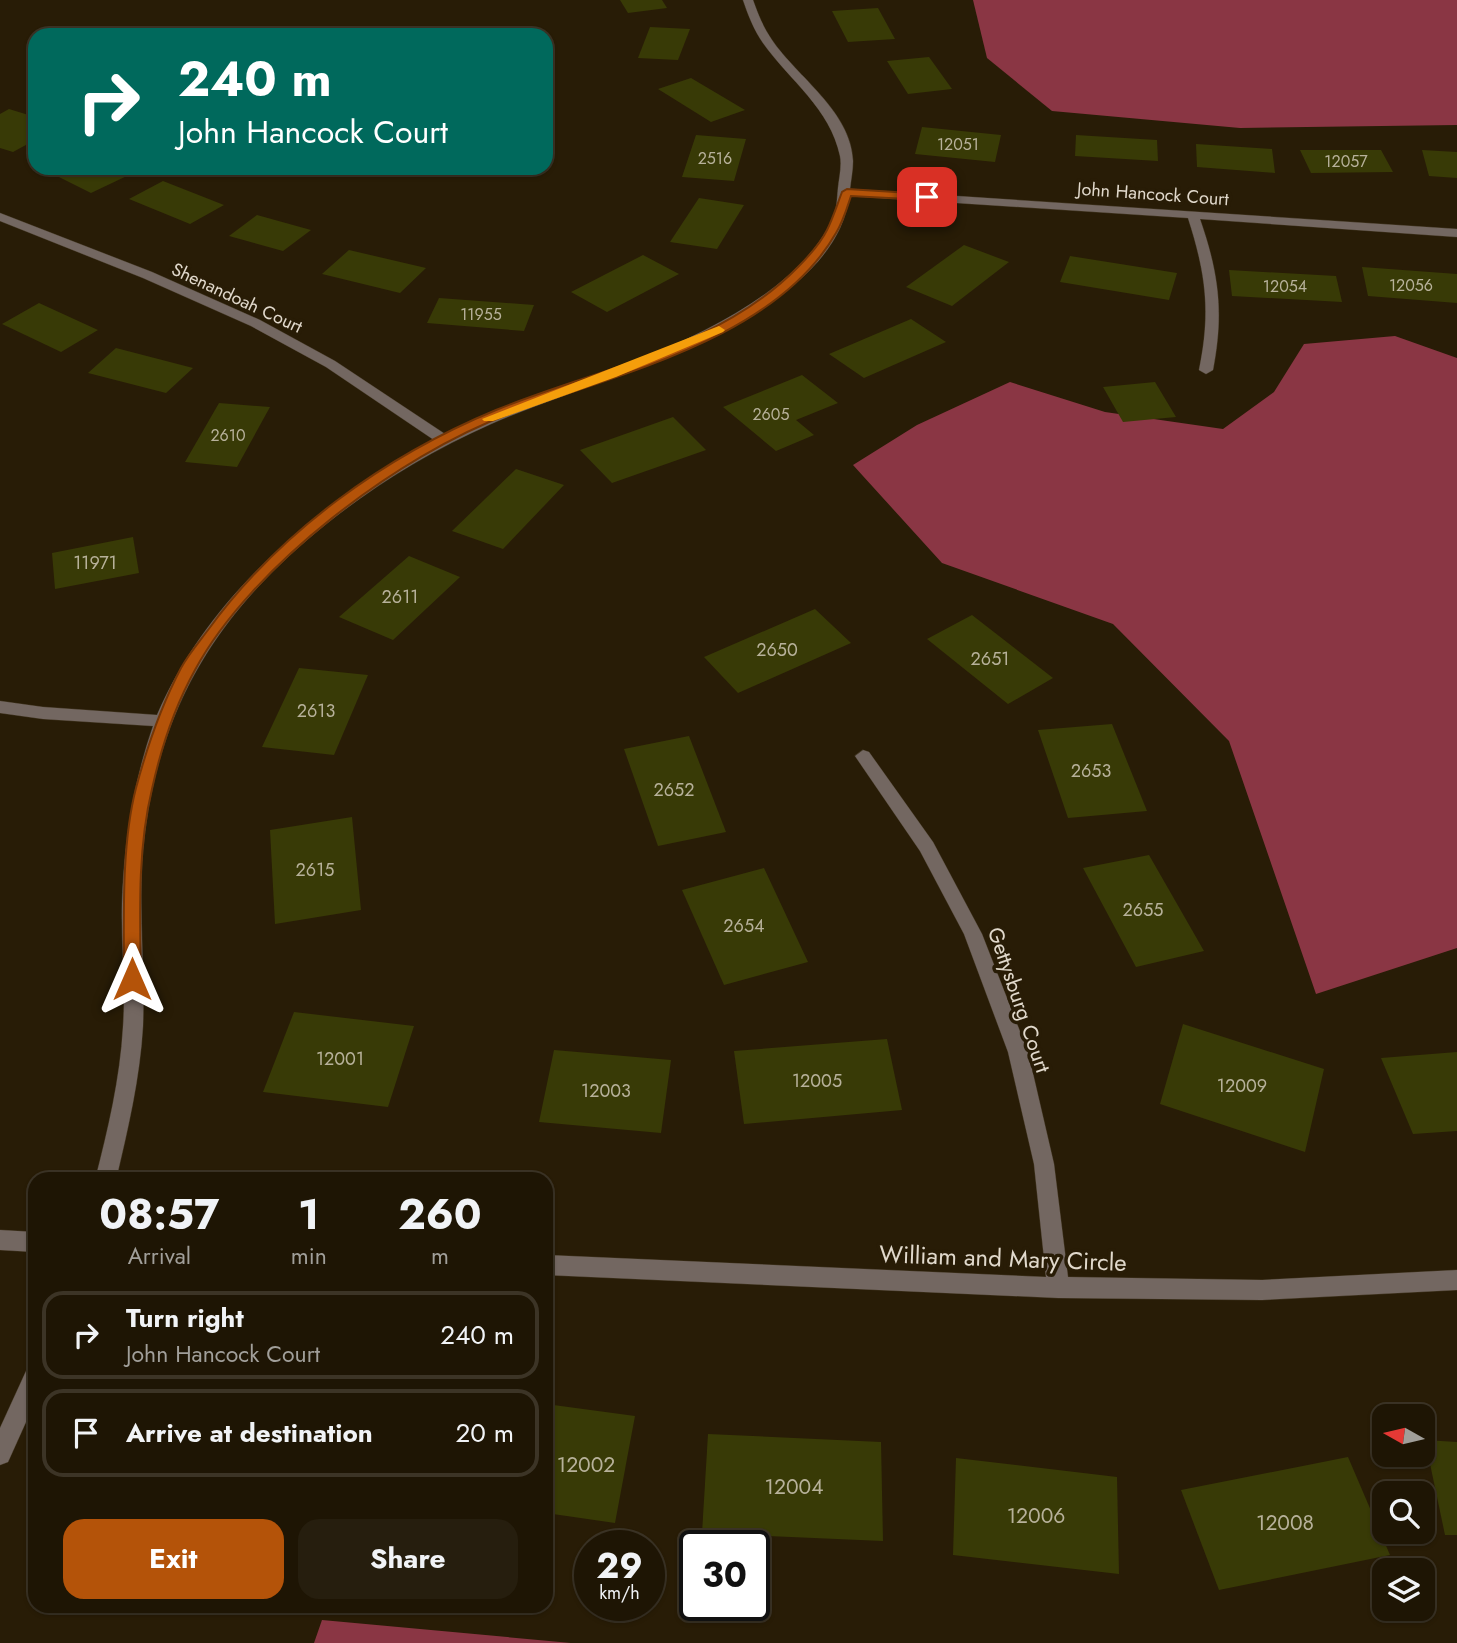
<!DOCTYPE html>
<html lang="en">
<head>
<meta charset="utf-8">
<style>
	body { margin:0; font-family:Jost,sans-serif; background:#261e0e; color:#f1f3f6; height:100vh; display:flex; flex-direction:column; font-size:26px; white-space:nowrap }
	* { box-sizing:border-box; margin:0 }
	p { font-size:23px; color:#a19f9a }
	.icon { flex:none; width:38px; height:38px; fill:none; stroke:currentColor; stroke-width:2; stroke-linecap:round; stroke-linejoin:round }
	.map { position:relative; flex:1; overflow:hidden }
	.drawer { position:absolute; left:28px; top:1172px; width:525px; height:441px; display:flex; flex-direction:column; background:#1e1504; border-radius:21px; box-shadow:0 2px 5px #0004,0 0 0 2px #3c3426 }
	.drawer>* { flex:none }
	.top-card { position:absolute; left:28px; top:28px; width:525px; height:147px; border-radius:21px; box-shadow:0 2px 5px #0004,0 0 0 2px #3c3426; background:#00695c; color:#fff; overflow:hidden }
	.needle { width:46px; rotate:278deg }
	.controls { position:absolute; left:1372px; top:1404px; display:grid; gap:14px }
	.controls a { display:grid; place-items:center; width:63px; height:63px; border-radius:14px; background:#1e1504; box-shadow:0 2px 5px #0004,0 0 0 2px #3c3426; font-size:35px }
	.speed { position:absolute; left:574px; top:1530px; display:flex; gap:14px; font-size:35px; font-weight:700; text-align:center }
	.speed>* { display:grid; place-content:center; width:91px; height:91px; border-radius:50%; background:#1e1504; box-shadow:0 2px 5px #0004,0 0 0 2px #3c3426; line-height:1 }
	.speed small { font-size:18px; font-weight:400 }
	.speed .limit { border:4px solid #111; border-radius:10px; background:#fff; color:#111 }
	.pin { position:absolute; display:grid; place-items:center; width:60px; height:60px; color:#fff; margin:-30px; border-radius:14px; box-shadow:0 4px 10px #0006 }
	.me { position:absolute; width:77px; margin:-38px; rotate:0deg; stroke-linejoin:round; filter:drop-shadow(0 0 5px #0008) }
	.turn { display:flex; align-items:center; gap:24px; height:147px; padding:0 35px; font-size:32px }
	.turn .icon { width:91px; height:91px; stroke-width:2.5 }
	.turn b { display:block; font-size:49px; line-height:60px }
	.eta { display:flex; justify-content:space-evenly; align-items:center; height:119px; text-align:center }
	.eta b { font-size:42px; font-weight:700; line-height:49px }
	.action { display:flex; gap:14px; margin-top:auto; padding:14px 35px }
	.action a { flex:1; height:80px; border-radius:21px; background:#b45309; color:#fff; font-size:28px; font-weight:700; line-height:80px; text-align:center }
	.action a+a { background:#261e0e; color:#f1f3f6 }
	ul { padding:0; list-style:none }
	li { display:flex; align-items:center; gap:21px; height:88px; margin:0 14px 10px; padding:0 21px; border:4px solid #3c3426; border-radius:21px }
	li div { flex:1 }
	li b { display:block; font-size:26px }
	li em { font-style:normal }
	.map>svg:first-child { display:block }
</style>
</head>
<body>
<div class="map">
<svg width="1457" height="1643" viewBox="0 0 1457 1643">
	<rect width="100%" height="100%" fill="#281c06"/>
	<g fill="#8a3644">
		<polygon points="973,0 1457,0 1457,125 1240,128 1052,111 987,58"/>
		<polygon points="1395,336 1457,358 1457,948 1316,994 1229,741 1113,624 942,563 853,465 917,425 1010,382 1105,412 1223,429 1274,392 1304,344"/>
		<polygon points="322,1620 571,1643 314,1643"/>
	</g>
	<g fill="#383a06">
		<polygon points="620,0 662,0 667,8 628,13"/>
		<polygon points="878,8 895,39 848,42 832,11"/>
		<polygon points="650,27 690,29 678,60 638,58"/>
		<polygon points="929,57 952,89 908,94 887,61"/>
		<polygon points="691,78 745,110 711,122 658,89"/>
		<polygon points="9,109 35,117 35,140 13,152 0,148 0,114"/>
		<polygon points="922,127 1001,135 995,162 915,154"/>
		<polygon points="696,135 746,139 734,181 682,177"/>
		<polygon points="1076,135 1157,140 1158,161 1075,156"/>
		<polygon points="1196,144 1272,149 1275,173 1197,167"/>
		<polygon points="1300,150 1381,150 1393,172 1311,173"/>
		<polygon points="1422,150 1457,152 1457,178 1429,176"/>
		<polygon points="41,168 119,168 131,174 91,193"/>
		<polygon points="163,181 224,205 190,224 129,199"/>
		<polygon points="699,198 744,205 717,249 670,242"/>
		<polygon points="257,215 311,230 283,251 229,236"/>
		<polygon points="964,245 1009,262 952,306 906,287"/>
		<polygon points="349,250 426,268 400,293 322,274"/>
		<polygon points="643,255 679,274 607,312 571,292"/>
		<polygon points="1070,256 1177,273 1169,300 1060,282"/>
		<polygon points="1362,267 1457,274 1457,303 1368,296"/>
		<polygon points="1229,270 1336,276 1342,302 1232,296"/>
		<polygon points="439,298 534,305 524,331 427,323"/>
		<polygon points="39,303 98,330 61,352 2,324"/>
		<polygon points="911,319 946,342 864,378 829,354"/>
		<polygon points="116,348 193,368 166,393 88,373"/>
		<polygon points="802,375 838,403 796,420 814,435 776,451 723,407"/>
		<polygon points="1155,382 1176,417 1123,422 1103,387"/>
		<polygon points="219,403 270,407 237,467 185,462"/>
		<polygon points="673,417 706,450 612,483 580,450"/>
		<polygon points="516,469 564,485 503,549 452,531"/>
		<polygon points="133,537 139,573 55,589 52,553"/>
		<polygon points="409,556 460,577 393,640 339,617"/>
		<polygon points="815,609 851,643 738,693 704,657"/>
		<polygon points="972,615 1053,678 1008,704 927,639"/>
		<polygon points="299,668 368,675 334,755 262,747"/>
		<polygon points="1112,724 1147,811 1068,818 1038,730"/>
		<polygon points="689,736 726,832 658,846 624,749"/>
		<polygon points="352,817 361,910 275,924 270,830"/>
		<polygon points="1149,855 1204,951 1136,967 1083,868"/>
		<polygon points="764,868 808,962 724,985 682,890"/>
		<polygon points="294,1012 414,1026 388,1107 263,1092"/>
		<polygon points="1183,1024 1324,1069 1305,1152 1160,1104"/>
		<polygon points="887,1039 902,1110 744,1124 734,1051"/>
		<polygon points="554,1050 671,1060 661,1133 539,1122"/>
		<polygon points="1457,1052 1457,1131 1413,1134 1381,1058"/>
		<polygon points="546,1404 635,1416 615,1523 546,1513"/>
		<polygon points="708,1434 881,1442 883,1541 702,1533"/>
		<polygon points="1425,1440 1457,1442 1457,1535 1445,1535"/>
		<polygon points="1348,1457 1390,1555 1219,1590 1181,1490"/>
		<polygon points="956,1458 1117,1477 1119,1574 953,1555"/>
	</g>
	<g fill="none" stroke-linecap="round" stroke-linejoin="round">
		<defs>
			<g id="minor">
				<path d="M743,0H753C758,14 763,27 772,40C797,77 851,111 853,161C853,170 851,180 850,189L1457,229V237L1200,219C1219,274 1224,313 1213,370L1206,374L1199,370C1211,312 1206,274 1188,218L849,196C835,322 589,380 491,424C437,448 386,478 339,514C219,606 153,709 142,862C139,917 145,971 143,1026C140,1078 128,1129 116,1180H95C108,1129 120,1079 123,1027C126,986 121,945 122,904C124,843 133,784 153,726L43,719L0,713V701L43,707L157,715C211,590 319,506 434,440L326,367L251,326L143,278L0,221V213L152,272L260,320L335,361L445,434C557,384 777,335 833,219C837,210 837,197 838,188C839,178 842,166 840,156C830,108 790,81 763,43C754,30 748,15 743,0Z"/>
				<polygon points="863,750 869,752 933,842 982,934 1028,1052 1054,1164 1068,1277 1262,1280 1457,1270 1457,1290 1262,1300 1058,1298 546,1275 546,1255 1046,1277 1034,1164 1008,1052 964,934 920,851 855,756"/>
				<polygon points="0,1230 35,1232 35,1252 0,1250"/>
				<polygon points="35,1366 35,1402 8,1462 0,1465 0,1428 27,1369"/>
			</g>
		</defs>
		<use href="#minor" stroke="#423622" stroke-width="1"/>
		<use href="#minor" fill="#736761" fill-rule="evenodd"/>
	</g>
	<path fill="#b45309" stroke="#753606" stroke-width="2" d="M847,189L927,194L932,197L927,200L851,196C847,208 843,222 836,233C775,340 616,374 509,414C399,455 251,566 195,670C175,706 161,748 152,789C137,851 140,917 141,979L138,984H126L124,979C124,919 121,846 136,788C147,747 161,706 181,668C188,655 199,642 208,630C279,532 385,456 496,410C598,368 718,349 798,267C809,256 820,244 827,230C833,218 837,205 842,192Z"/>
	<polygon fill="#f59e0b" points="719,326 725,330 723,332 616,377 493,421 484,421 482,419"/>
	<g text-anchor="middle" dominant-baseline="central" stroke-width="7" stroke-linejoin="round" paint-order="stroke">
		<g font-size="16" fill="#b7b19a">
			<text x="958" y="144">12051</text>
			<text x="715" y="158">2516</text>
			<text x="1346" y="161">12057</text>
			<text x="1411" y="285">12056</text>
			<text x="1285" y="286">12054</text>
			<text x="481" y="314">11955</text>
			<text x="771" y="414">2605</text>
			<text x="228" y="435">2610</text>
		</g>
		<g font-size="18" fill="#e1d9cc" stroke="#281c06">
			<text transform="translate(1153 194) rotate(4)">John Hancock Court</text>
			<text transform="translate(237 298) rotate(25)">Shenandoah Court</text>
		</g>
		<g font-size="18" fill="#b7b19a">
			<text x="95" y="563">11971</text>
			<text x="400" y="597">2611</text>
			<text x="777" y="650">2650</text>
			<text x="990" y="659">2651</text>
			<text x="316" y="711">2613</text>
			<text x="1091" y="771">2653</text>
			<text x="674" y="790">2652</text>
			<text x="315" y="870">2615</text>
			<text x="1143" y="910">2655</text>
			<text x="744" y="926">2654</text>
			<text x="340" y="1059">12001</text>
			<text x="817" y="1081">12005</text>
			<text x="1242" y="1086">12009</text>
			<text x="606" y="1091">12003</text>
		</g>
		<g font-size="21" fill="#e1d9cc" stroke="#281c06">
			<text transform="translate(1019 1000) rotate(71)">Gettysburg Court</text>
		</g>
		<g font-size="21" fill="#b7b19a">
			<text x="586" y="1465">12002</text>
			<text x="794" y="1487">12004</text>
			<text x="1036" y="1516">12006</text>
			<text x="1285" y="1523">12008</text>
		</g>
		<g font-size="24" fill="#e1d9cc" stroke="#281c06">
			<text transform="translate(1003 1258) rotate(2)">William and Mary Circle</text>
		</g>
	</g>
</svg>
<div class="controls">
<a><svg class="needle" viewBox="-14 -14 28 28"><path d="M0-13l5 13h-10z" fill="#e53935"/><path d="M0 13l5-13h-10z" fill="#a19f9a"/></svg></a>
<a><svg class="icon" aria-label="search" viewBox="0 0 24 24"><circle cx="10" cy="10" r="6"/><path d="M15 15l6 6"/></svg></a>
<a><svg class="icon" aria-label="layers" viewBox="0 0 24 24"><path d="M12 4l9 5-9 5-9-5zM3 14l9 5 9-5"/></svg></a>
</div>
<div class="speed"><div>29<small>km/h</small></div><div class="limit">30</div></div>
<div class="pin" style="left:927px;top:197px;background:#d93025"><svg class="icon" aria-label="arrive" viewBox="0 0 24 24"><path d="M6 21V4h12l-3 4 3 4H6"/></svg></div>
<svg class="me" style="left:132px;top:979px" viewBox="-20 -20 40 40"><path d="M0-17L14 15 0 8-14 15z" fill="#b45309" stroke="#fff" stroke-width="4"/></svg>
<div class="top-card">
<div class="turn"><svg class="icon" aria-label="right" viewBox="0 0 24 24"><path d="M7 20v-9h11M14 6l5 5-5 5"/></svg><div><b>240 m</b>John Hancock Court</div></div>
</div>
<section class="drawer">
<div class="eta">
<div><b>08:57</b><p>Arrival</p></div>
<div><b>1</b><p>min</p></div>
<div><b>260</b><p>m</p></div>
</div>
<ul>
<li><svg class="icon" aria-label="right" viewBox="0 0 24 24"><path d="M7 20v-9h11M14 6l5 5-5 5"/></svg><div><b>Turn right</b><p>John Hancock Court</p></div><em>240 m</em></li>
<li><svg class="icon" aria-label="arrive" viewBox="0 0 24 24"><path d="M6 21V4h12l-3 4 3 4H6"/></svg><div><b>Arrive at destination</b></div><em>20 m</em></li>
</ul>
<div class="action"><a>Exit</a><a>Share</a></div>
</section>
</div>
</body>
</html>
